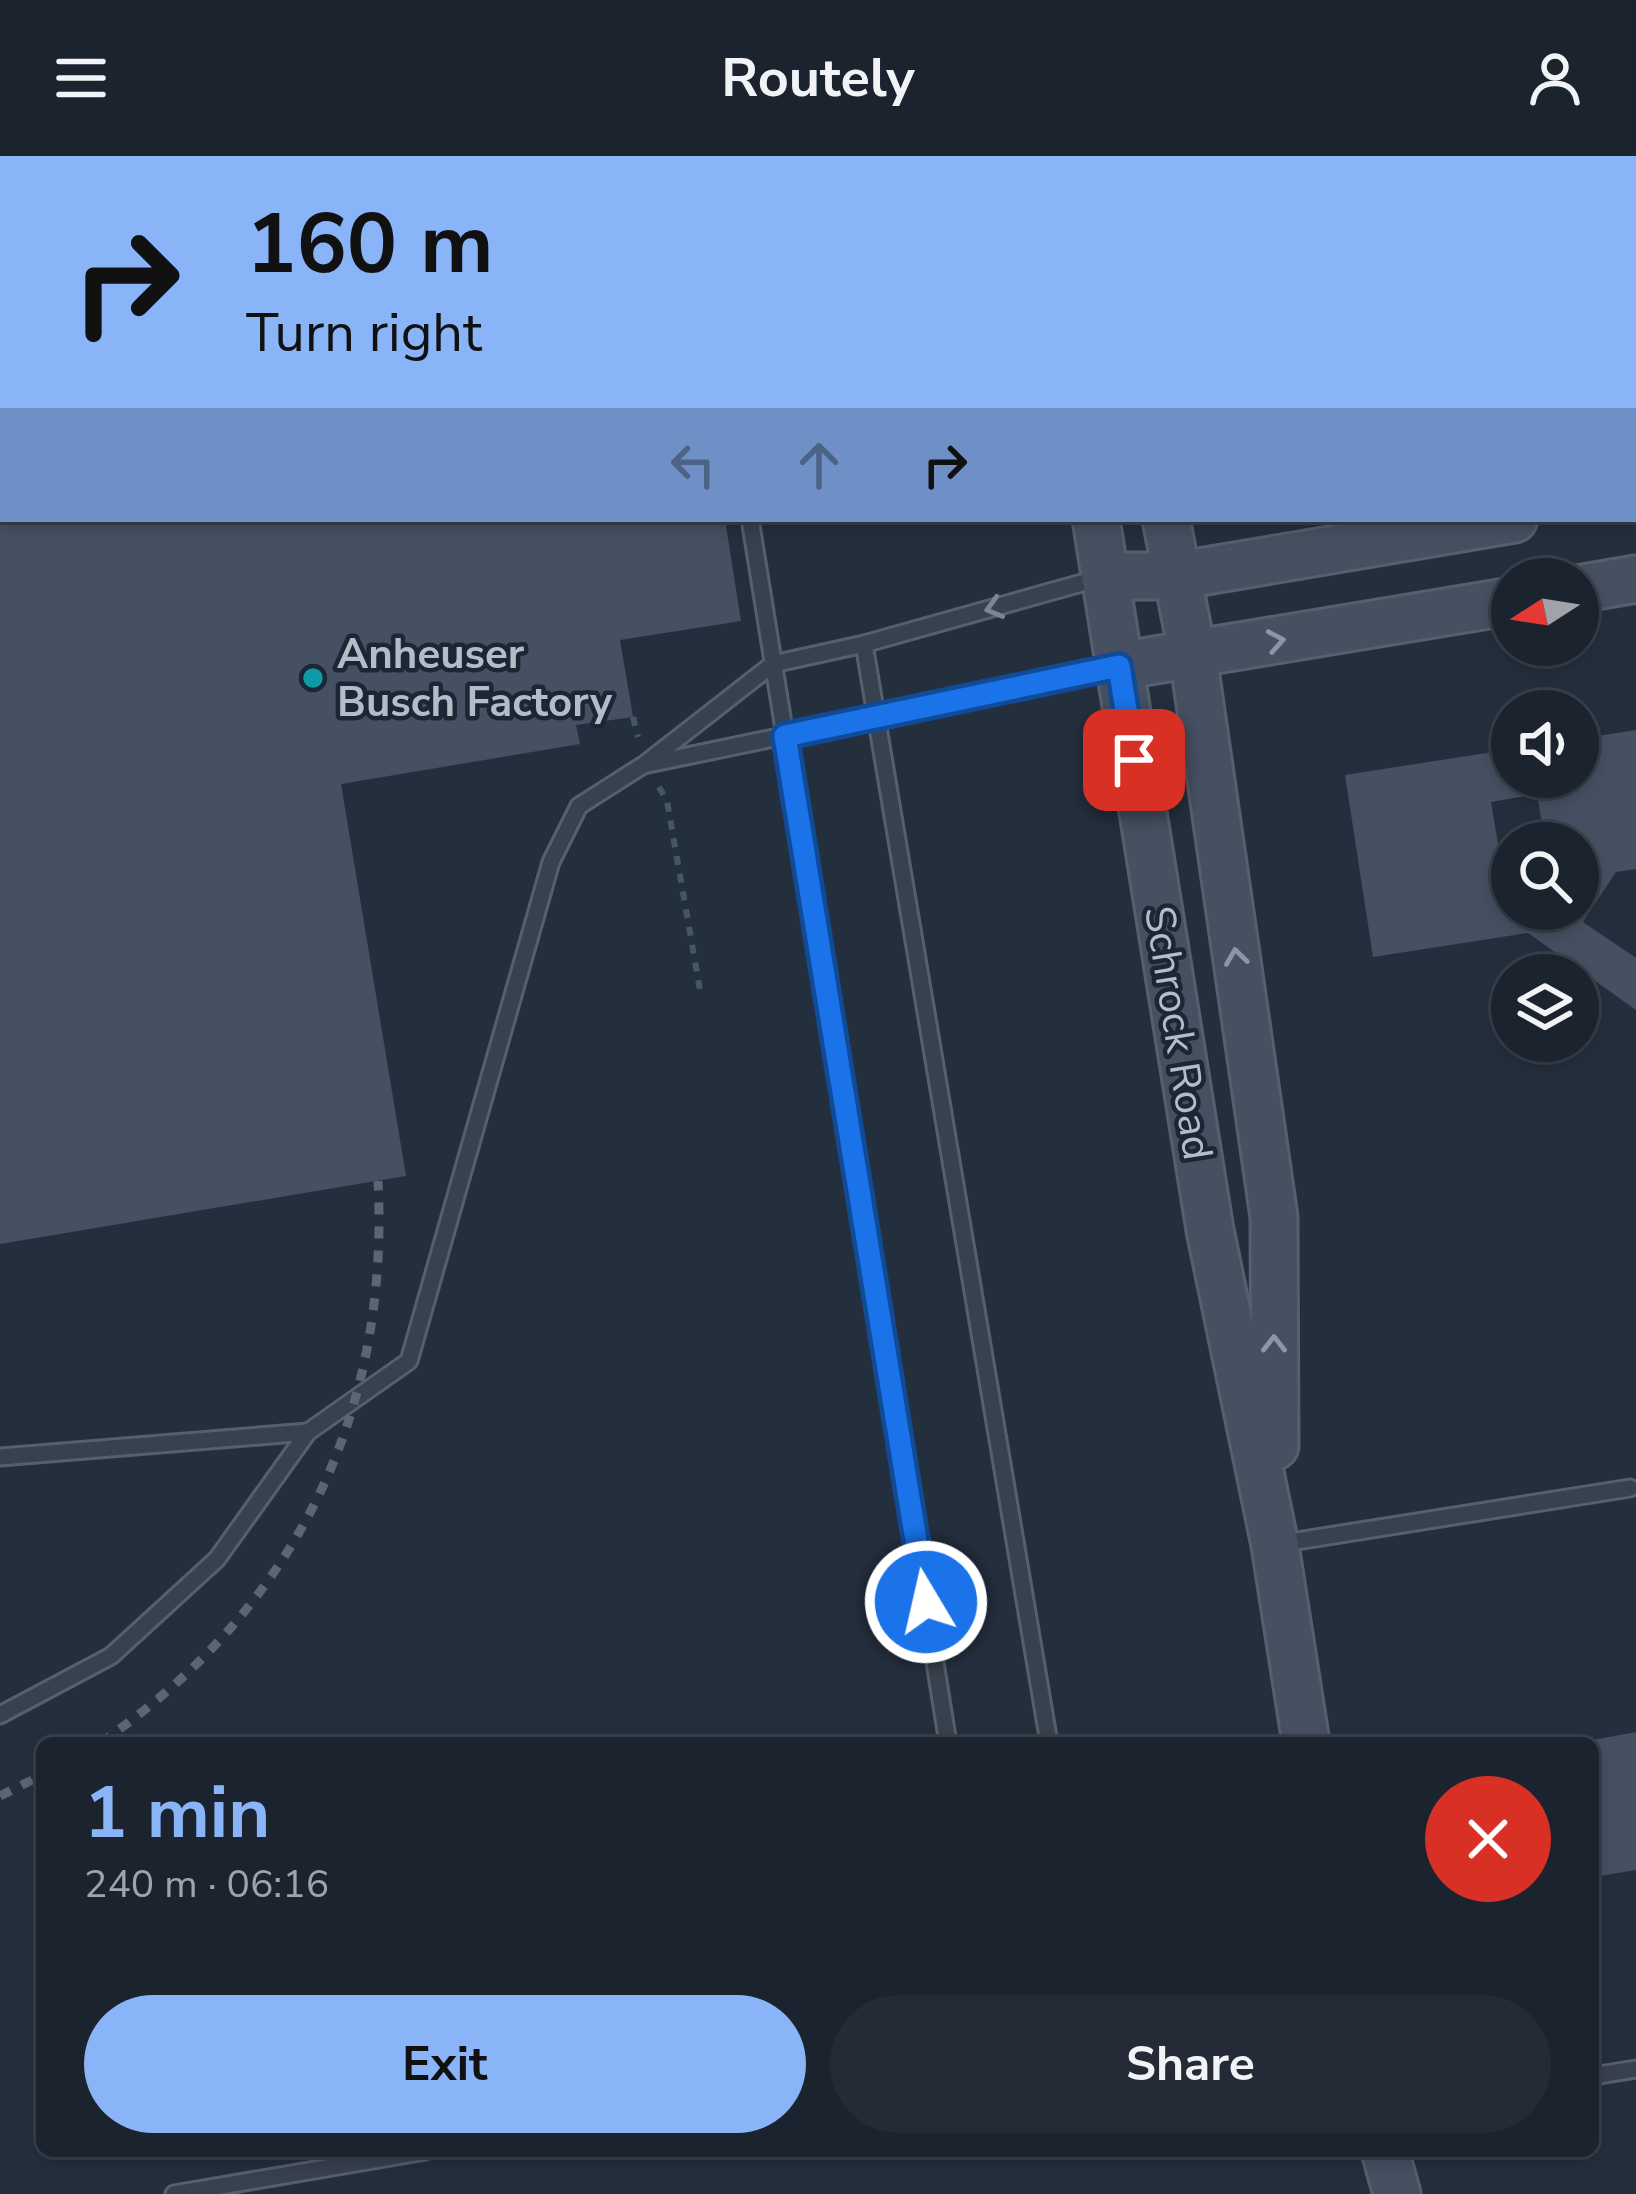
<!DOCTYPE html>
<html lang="en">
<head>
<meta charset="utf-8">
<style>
	body { margin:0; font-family:"Nunito Sans",sans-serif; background:#242b36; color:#f1f3f6; height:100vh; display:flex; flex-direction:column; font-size:45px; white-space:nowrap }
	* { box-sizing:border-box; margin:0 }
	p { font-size:39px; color:#a0a4aa }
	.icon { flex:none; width:66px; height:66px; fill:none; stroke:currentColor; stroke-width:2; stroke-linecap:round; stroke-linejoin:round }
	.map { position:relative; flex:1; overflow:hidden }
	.drawer { position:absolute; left:36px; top:1581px; width:1563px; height:420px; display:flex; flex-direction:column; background:#1b232e; border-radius:18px; box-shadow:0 6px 18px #0003,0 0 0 3px #39404a }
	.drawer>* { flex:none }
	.hud { position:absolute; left:0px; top:0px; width:1638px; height:366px; box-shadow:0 6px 18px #0003,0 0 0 3px #39404a; background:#8ab4f8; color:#111; overflow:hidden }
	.needle { width:78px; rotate:258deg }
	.controls { position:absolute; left:1491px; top:402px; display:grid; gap:24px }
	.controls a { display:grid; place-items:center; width:108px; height:108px; border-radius:50%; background:#1b232e; box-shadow:0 6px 18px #0003,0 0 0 3px #39404a; font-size:60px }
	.pin { position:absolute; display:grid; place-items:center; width:102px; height:102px; color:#fff; margin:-51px; border-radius:24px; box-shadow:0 6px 18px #0006 }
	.me { position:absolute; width:132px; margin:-66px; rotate:351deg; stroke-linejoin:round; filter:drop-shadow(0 0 9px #0008) }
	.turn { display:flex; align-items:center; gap:42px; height:252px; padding:0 48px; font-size:54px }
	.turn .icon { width:156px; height:156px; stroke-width:2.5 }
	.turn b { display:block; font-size:84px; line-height:102px }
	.lanes { display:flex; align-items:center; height:114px; padding:0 48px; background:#0003; justify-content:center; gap:60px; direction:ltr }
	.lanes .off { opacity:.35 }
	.round { display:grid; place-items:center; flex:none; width:126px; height:126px; border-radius:63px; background:#242b36 }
	.headline { display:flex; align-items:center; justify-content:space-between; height:204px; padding:0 48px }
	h1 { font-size:72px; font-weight:700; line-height:90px; color:#8ab4f8 }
	.primary-button { display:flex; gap:24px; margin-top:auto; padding:24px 48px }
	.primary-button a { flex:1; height:138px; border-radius:72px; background:#8ab4f8; color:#111; font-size:48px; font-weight:700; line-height:138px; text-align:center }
	.primary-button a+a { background:#242b36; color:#f1f3f6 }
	header { display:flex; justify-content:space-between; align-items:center; height:156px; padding:0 48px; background:#1b232e; font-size:54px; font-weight:700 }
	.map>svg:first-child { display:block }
</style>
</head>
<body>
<header><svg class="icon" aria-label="menu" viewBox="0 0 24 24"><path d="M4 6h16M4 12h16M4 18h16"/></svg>Routely<svg class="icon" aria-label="person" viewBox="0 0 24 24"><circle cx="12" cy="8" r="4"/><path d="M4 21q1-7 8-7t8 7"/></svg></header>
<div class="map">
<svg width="1636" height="2038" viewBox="0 0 1636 2038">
	<rect width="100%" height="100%" fill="#242f3e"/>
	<g fill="#455162" fill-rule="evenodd">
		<polygon points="0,363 725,363 741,465 620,484 633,561 576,569 580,588 341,628 406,1020 0,1088"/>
		<path d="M1636,574V713L1616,716L1583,766L1636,802V854L1528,777L1373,801L1345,619L1512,593V621H1578V583ZM1537,638L1544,680L1518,687H1578V753H1512V686L1498,688L1491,646Z"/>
		<polygon points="1636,1576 1636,1714 1593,1721 1593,1584"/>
	</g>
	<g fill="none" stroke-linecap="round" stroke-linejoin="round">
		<defs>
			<g id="service">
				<polyline points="691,0 691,3"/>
				<polyline points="750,363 948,1587"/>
				<polyline points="864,488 1049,1587"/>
				<polyline points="648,608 1112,512"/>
				<polyline points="0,1301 308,1276"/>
				<polyline points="1278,1388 1630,1332"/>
				<polyline points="0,1559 111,1500 217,1403 308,1276 409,1205 551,706 579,650 645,608 773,508 864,488 1103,421"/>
				<polyline points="1593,1920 1636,1913"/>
				<polyline points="174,2038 426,1995"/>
			</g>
			<g id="secondary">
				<polyline points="1029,0 1030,3"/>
				<polyline points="1103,0 1103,3"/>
				<polyline points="1635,343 1636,342"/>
				<polyline points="1096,363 1210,1074 1275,1389 1306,1587"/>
				<polyline points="1166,363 1193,500 1274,1061 1275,1290"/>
				<polyline points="1107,420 1176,420 1514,363"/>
				<polyline points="1578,433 1636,423"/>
				<polyline points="1119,510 1512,445"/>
				<polyline points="1385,1995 1397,2038"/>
			</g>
		</defs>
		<use href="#service" stroke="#565f6c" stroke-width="21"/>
		<use href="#secondary" stroke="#565f6c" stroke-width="51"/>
		<g stroke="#44595c" stroke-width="6" stroke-dasharray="9 9" stroke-linecap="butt">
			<polyline points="633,561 638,581"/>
			<polyline points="659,631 667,645 700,834"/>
		</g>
		<use href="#service" stroke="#38414e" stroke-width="15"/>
		<use href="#secondary" stroke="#465061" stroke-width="45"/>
		<g stroke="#5a6575" stroke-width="9" stroke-dasharray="12 12" stroke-linecap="butt">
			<path d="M100,1587C294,1454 390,1260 378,1025"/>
			<polyline points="0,1640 42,1619"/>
		</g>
	</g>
	<defs><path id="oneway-chevron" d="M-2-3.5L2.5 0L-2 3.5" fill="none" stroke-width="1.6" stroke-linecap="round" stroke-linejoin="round" transform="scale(3)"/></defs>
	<use stroke="#7c8592" href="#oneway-chevron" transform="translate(994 452) rotate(164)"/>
	<g stroke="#8e96a5">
		<use href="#oneway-chevron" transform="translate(1276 485) rotate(-10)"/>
		<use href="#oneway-chevron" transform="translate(1236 801) rotate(-98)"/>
		<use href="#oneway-chevron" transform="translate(1274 1188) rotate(-90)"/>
	</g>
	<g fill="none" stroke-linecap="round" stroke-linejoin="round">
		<defs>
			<polyline id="route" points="926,1446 785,580 1119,510 1134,604"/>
		</defs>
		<use href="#route" stroke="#114b97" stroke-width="30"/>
		<use href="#route" stroke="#1a73e8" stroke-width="21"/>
	</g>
	<circle fill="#0f9aa8" stroke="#1d2633" stroke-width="4.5" cx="313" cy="522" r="12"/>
	<g text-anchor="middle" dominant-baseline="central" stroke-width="9" stroke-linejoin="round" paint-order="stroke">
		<g font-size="42" font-weight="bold" fill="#b4bcc9" stroke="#1d2633" text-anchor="start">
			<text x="337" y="498">Anheuser<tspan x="337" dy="48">Busch Factory</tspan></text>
		</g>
		<g font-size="42" fill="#b4bcc9" stroke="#1d2633">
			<text transform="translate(1178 877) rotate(81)">Schrock Road</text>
		</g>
	</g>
</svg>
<div class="controls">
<a><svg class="needle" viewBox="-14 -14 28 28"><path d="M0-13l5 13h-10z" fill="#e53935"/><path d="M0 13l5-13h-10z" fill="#a0a4aa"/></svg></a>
<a><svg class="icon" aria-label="sound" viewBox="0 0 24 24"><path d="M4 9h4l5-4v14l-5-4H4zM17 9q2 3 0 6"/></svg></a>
<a><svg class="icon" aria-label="search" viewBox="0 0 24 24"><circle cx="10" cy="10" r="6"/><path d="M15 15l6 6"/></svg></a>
<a><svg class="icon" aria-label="layers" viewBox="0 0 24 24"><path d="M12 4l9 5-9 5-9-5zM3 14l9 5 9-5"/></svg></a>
</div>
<div class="pin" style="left:1134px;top:604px;background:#d93025"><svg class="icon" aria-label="arrive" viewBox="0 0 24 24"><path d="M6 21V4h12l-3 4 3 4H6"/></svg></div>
<svg class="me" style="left:926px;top:1446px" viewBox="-20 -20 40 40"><circle r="17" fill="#1a73e8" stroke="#fff" stroke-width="3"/><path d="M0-11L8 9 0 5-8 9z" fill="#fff"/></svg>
<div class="hud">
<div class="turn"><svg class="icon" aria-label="right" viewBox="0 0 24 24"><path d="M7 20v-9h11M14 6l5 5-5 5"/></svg><div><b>160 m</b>Turn right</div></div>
<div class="lanes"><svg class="icon off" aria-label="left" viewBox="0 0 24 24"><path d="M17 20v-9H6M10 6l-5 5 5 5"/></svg><svg class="icon off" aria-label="ahead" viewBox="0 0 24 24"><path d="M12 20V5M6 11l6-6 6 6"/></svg><svg class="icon" aria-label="right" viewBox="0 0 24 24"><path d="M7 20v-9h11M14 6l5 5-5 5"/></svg></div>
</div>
<section class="drawer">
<div class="headline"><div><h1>1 min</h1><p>240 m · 06:16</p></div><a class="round" style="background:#d93025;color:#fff"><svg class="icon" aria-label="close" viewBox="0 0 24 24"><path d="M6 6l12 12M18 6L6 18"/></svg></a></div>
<div class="primary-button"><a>Exit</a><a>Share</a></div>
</section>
</div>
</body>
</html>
